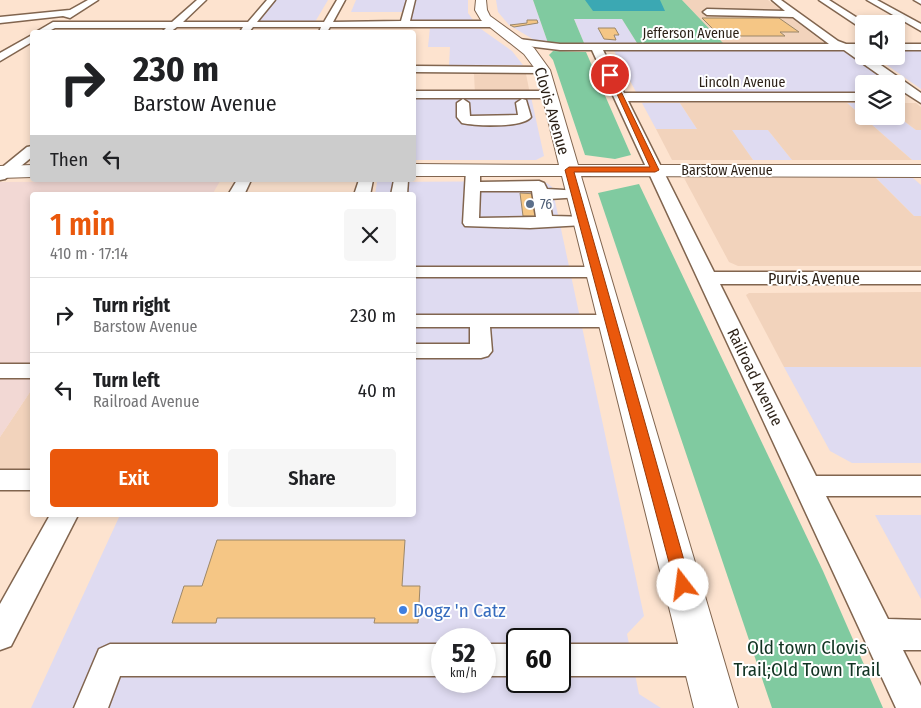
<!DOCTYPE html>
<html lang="en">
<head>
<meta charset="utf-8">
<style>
	body { margin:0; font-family:"Fira Sans Condensed",sans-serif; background:#f6f6f6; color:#202124; height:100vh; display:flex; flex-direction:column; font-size:19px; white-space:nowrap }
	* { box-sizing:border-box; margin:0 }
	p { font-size:16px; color:#757577 }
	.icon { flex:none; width:28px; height:28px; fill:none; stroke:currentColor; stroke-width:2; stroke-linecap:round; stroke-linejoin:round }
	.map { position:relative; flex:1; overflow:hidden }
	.drawer { position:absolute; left:30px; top:192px; width:386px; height:325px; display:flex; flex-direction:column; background:#fff; border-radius:5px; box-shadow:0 2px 8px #0003 }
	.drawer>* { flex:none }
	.hud { position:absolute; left:30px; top:30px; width:386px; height:152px; border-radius:5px; box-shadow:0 2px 8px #0003; background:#fff; color:#202124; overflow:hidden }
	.controls { position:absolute; left:855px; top:15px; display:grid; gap:10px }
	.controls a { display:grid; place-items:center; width:50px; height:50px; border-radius:5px; background:#fff; box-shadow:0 2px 8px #0003; font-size:25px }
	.speed { position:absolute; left:431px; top:628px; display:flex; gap:10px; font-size:25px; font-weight:700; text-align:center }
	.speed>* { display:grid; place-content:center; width:65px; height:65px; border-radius:50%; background:#fff; box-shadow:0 2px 8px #0003; line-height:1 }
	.speed small { font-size:12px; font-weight:400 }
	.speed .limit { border:2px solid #111; border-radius:8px; background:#fff; color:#111 }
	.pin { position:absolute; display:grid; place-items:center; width:42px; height:42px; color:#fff; margin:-21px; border:2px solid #fff; border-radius:50%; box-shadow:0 1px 5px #0007 }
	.me { position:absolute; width:55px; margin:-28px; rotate:345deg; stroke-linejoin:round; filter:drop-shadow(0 0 4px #0008) }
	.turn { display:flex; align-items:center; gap:18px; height:105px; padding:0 20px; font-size:22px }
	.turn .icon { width:65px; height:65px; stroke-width:2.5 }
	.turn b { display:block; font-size:35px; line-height:42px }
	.then { display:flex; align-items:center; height:48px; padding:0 20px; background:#0003; gap:10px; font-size:19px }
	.round { display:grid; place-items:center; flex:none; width:52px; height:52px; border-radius:5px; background:#f6f6f6 }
	.summary { display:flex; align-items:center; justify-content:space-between; height:85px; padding:0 20px }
	h1 { font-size:30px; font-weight:600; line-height:38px; color:#ea580c }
	.button { display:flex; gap:10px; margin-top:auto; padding:10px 20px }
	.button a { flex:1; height:58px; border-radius:5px; background:#ea580c; color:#fff; font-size:20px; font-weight:600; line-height:58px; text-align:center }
	.button a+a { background:#f6f6f6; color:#202124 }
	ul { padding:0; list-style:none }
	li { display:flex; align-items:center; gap:15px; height:75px; padding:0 20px; border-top:1px solid #e0e0e0 }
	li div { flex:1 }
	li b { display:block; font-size:19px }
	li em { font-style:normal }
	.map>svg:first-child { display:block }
</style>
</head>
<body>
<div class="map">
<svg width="921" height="708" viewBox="0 0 921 708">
	<rect width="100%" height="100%" fill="#fde3cf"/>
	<g fill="#dfdbf1" fill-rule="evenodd">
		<polygon points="275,0 328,0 315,22 258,22"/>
		<polygon points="356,0 408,0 406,12 351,12"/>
		<polygon points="415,0 468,0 468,13 473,20 467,22 411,22"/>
		<polygon points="496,0 533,0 548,43 536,41 509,25 498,12"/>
		<polygon points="574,19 622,19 637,43 584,43"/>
		<polygon points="430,27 481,29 512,51 523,65 449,65 450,47 428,47"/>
		<polygon points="614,51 846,51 890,84 864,84 864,92 636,92"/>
		<polygon points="896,51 921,51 921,89 874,56 896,56"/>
		<polygon points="414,97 531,97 544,156 536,160 414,160"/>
		<polygon points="642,103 680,103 697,129 656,129"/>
		<polygon points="847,103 864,103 864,116 896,116 896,115 916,130 921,130 921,160 912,160"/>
		<polygon points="731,130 768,130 792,160 753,160"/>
		<polygon points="876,178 913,178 921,185 921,216 914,216"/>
		<path d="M538,181L547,183L552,187L644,616L627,634L639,694L661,708H31L120,515H414V195H375L377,182ZM442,639H485V681H442ZM518,639H560V681H518Z"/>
		<polygon points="784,367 921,367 921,463 852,463 830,451"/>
		<polygon points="875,515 921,515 921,599"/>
	</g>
	<g fill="#f2d3bc">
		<polygon points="682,0 768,0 823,42 820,43 723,43"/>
		<polygon points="474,74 526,74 530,94 475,94"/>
		<polygon points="680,103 847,103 912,160 792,160 768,130 732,130 753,160 672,160 656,129 697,129"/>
		<polygon points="896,103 916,103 921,107 921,130 916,130 896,115"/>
		<polygon points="684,178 876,178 914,216 921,216 921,266 738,266 729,262"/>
		<polygon points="921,292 921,367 784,367 746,295 749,293"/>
		<polygon points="32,389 32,472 0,472 0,437"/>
	</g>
	<polygon fill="#f2d8d4" points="220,181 212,195 32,195 32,389 0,437 0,182"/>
	<g fill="#80caa0">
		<polygon points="533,0 682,0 723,43 637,43 622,19 574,19 584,43 548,43"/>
		<polygon points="553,51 586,52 631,155 615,159 585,155 553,60 549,55"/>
		<polygon points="639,184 823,571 883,708 772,708 598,193"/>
	</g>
	<polygon fill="#3ba8b3" points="585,0 660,0 665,11 593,11"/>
	<g fill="#f5c685" stroke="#9c8769">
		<polygon points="702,18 779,18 799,32 780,32 785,36 738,36 733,32 716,32"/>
		<polygon points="527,20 537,20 538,23 514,27 510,25 527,23"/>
		<polygon points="598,28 615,28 619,35 614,35 616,40 604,39"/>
		<polygon points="520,193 536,194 539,216 523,216"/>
		<polygon points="217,540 405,540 402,586 420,586 418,623 374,623 375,618 217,618 216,623 172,623 184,586 202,586"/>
	</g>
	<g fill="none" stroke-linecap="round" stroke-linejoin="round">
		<defs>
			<g id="minor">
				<polygon points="88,0 98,0 70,18 63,16 0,23 0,17 70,10"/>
				<polygon points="197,0 206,0 183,22 248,22 267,0 275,0 257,22 324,22 337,0 345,0 333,22 401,21 407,0 415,0 410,21 490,21 495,24 490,27 330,27 327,32 319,32 321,27 253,27 249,32 240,32 243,27 177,27 170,32 166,32 164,30 166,28 55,28 47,32 36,32 53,22 172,22"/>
				<polygon points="772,0 781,0 838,41 846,44 864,44 864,50 860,50 864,53 864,56 868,56 921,93 921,103 896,87 896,84 892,84 844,50 603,50 624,93 864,93 864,101 628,101 714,272 921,272 921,284 720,284 816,476 921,476 921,496 826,496 888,619 921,620 921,650 903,650 921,686 921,708 896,708 592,50 560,50 519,45 514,42 519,39 560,44 829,44 793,17 707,15 703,12 707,9 785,11"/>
				<polygon points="819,0 829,0 867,24 864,24 864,29 861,28"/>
				<polygon points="867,0 877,0 921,24 921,31"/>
				<polygon points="914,0 921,0 921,4"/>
				<polygon points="32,35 32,42 0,61 0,53"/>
				<rect x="896" y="44" width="25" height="6"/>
				<polygon points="414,66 543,67 548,70 543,73 414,72"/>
				<polygon points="550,91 556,95 554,98 414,98 414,91"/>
				<path d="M463,99L469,103L470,116L518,115L516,103L522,99L526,100L531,117C523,128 476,126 462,123L457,117V103Z"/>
				<polygon points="32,146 32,157 5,179 0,180 0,169 27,147"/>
				<path d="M473,166L478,167L480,170V182L539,181L544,183L547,189L581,191L584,194L581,197L549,199L552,216L590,217L592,220L590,223L584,225L530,228L465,226L463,223L466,170L468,167ZM480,191H532L536,217L479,218Z"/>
				<polygon points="237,180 251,180 244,195 228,195"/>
				<polygon points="359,180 373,180 370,195 354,195"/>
				<polygon points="394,180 408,180 407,195 391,195"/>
				<polygon points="414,267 598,267 604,268 607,272 604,276 598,277 414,277"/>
				<polygon points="414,315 611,315 618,317 621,321 618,325 611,327 490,327 492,351 488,356 481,358 414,358 414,344 470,344 470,327 414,327"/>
				<rect x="0" y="364" width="32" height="14"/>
				<rect x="0" y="470" width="32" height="20"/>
				<polygon points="50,515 78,515 11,646 0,650 0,604"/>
				<polygon points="110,644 442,644 442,676 120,676 108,708 74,708 99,649"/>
				<rect x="485" y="644" width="33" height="32"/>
				<polygon points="560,644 703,644 714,649 719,660 714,671 703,676 560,676"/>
			</g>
			<g id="major">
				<polygon points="476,0 486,0 487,10 490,16 534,48 550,70 578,165 921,165 921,177 581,176 738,708 694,708 562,176 414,176 414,164 559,165 536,70 524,54 481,20 475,10"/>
				<polygon points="32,165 32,177 0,178 0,166"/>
			</g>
		</defs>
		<use href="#minor" stroke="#81654f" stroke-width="3"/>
		<use href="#major" stroke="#81654f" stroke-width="2"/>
		<use href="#minor" fill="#fff" fill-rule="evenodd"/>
		<use href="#major" fill="#fff" fill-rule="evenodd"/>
	</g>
	<polygon fill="#ea580c" stroke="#983908" points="608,74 613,75 659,170 655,172 574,172 691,585 688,590 683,592 677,590 675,585 565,170 569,167 650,167"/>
	<circle fill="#5c6f8a" stroke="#fff" stroke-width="2" cx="530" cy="204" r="5"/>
	<circle fill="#3f7fe0" stroke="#fff" stroke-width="2" cx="403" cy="610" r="5"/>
	<g text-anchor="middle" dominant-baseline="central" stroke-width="4" stroke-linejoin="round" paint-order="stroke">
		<g font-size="14" fill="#2a1f15" stroke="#fff">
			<text x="691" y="33">Jefferson Avenue</text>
			<text x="742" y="82">Lincoln Avenue</text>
			<text x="727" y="170">Barstow Avenue</text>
		</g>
		<g font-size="14" fill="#4e5e75" stroke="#fff" text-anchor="start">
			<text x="540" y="204">76</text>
		</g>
		<g font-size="16" fill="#2a1f15" stroke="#fff">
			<text transform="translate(552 111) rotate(74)">Clovis Avenue</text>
			<text x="814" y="278">Purvis Avenue</text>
			<text transform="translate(755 377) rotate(64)">Railroad Avenue</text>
		</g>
		<g font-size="19" fill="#366cbe" stroke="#fff" text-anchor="start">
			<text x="413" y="610">Dogz 'n Catz</text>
		</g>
		<g font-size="19" fill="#123423" stroke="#fff">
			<text x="807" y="647">Old town Clovis<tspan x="807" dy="22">Trail;Old Town Trail</tspan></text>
		</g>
	</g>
</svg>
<div class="controls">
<a><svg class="icon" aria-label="sound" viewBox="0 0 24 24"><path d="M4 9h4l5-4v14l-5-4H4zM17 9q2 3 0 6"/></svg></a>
<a><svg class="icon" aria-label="layers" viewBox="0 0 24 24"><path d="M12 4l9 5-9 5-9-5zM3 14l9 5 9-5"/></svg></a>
</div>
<div class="speed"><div>52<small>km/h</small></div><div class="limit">60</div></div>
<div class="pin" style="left:610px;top:75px;background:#d93025"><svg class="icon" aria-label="arrive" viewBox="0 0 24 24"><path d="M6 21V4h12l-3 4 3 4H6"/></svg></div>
<svg class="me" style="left:683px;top:585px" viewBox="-20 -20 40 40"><circle r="19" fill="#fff"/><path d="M0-13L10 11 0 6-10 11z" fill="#ea580c"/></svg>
<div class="hud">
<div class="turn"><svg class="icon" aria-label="right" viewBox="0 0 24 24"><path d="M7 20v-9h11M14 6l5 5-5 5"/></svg><div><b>230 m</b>Barstow Avenue</div></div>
<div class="then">Then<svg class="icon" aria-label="left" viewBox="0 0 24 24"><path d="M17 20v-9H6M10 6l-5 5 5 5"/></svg></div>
</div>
<section class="drawer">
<div class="summary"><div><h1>1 min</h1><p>410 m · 17:14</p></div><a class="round"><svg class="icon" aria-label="close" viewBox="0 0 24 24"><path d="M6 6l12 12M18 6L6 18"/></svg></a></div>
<ul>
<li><svg class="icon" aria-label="right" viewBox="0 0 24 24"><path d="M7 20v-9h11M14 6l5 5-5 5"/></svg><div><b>Turn right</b><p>Barstow Avenue</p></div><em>230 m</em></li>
<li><svg class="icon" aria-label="left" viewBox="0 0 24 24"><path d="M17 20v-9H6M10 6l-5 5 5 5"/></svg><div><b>Turn left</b><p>Railroad Avenue</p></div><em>40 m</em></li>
</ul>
<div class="button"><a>Exit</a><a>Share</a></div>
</section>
</div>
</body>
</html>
